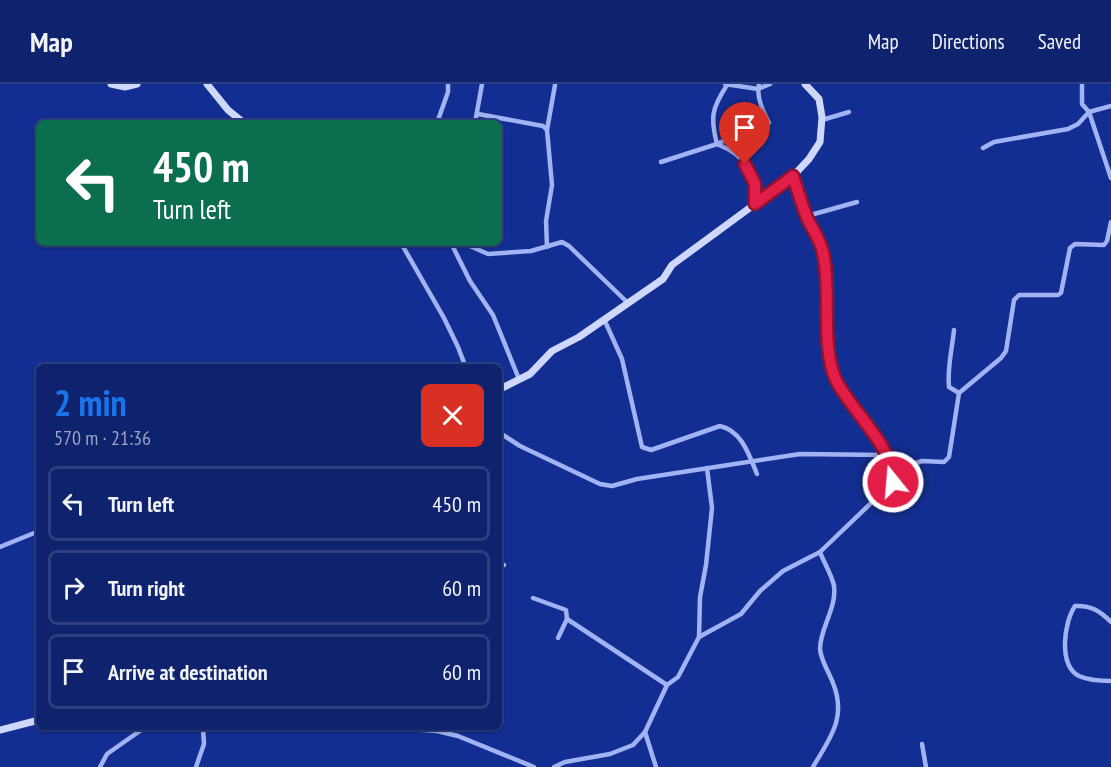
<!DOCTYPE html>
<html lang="en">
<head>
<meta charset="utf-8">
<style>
	body { margin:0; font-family:"PT Sans Narrow",sans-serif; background:#172a73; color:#f1f3f6; height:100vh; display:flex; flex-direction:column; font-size:22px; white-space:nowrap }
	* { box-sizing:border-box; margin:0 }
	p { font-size:20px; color:#9ba4c2 }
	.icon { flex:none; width:33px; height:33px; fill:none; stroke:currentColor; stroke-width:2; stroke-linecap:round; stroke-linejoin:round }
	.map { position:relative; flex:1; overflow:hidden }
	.panel { position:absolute; left:36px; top:280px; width:466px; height:366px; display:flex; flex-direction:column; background:#0e226e; border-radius:9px; box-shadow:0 2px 4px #0004,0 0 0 2px #2e3f81 }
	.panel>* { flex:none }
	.top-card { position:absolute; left:36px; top:36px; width:466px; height:126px; border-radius:9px; box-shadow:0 2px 4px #0004,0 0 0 2px #2e3f81; background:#0b6e4f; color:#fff; overflow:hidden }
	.pin { position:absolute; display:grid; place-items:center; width:51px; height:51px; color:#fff; margin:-62px -26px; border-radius:50% 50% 50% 0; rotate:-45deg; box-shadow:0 0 6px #0007 }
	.pin .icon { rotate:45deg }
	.me { position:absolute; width:66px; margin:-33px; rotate:343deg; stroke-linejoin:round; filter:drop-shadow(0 0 4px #0008) }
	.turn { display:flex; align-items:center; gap:21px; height:126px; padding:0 18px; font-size:27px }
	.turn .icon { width:78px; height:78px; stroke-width:2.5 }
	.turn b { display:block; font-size:42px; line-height:51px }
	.round { display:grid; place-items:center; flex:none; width:63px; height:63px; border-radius:9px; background:#172a73 }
	.head { display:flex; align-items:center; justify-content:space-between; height:102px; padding:0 18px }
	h1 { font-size:36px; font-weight:800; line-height:45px; color:#1a73e8 }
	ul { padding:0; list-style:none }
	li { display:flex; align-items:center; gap:18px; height:75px; margin:0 12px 9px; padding:0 6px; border:3px solid #2e3f81; border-radius:9px }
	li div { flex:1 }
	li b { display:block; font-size:22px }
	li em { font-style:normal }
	header { display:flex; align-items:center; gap:36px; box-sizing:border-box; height:84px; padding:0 30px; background:#0e226e; border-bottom:2px solid #2e3f81 }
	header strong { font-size:28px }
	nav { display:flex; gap:33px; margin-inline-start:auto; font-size:21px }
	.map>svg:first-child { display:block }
</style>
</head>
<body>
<header>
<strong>Map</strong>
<nav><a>Map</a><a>Directions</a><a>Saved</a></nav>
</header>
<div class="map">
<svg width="1111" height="683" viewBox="0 0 1111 683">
	<rect width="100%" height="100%" fill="#132e92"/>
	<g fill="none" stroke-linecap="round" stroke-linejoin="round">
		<g stroke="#a1b3f2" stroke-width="4.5">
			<polyline points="725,0 758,5 770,0"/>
			<path d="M759,0C756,13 763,27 769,39"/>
			<polyline points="1082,0 1082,20 1089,28 1111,94"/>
			<path d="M727,1C712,24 710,33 717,60C747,72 755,89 755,120"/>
			<polyline points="478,30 543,42 547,46 552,101 546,137 547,163"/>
			<polyline points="822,36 849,28"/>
			<polyline points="437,39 448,8 448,0"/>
			<polyline points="475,39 482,0"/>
			<polyline points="547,46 555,1"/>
			<polyline points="983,64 994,58 1068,45 1078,40 1089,28 1111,22"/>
			<polyline points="661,78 717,60 745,47"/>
			<polyline points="807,132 857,118"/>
			<polyline points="401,159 444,234 458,263 466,284"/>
			<polyline points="451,159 470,197 493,231 519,295"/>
			<polyline points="452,161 460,159 470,162 488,170 531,167 562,158 569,162 628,219"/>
			<path d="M604,235L622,275L642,363L651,366L720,342C742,347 749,371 757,390"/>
			<path d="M954,246C952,266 947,284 949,303L959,309"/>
			<polyline points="455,284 464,279"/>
			<polyline points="500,349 520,362 600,400 612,402 637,395 800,370 885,371"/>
			<polyline points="893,387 922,377 944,378 949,373 959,309 1001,274 1006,267 1014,216 1019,211 1058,211 1061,209 1070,164 1075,160 1104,161 1107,157 1111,138"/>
			<polyline points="0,463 39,447"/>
			<polyline points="500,480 504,481"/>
			<polyline points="533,514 566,526 567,535 667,601"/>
			<path d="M1111,538C1100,527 1091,521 1075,522C1064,538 1058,581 1079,592C1088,596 1101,597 1111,597"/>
			<polyline points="699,553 700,513 706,481 712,424 707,384"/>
			<polyline points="558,554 567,535"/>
			<polyline points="397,644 437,647 458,652 534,683"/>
			<polyline points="645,648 656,683"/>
			<polyline points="922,660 926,683"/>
			<polyline points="100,683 107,670 144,644"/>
			<polyline points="196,683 204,660 203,644"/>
			<path d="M554,683L565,678L610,670L633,661L645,648L667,601L678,593L699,553L741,530L760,507L783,487L820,468L893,398C894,362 851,327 836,296C820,261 831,207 823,169C821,157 812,147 808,136C802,122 798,107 793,92"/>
			<path d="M813,683C830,654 847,634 833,599C829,588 821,577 820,565C820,544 837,524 834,502C832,491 824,479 820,468"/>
		</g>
		<g stroke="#cfd8fc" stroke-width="7">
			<polyline points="111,0 125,3 137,0"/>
			<polyline points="207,0 228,26 244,39"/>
			<polyline points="500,305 530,290 552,267 579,253 663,195 672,181 793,92 809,75 820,58 822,33 819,15 805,0"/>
			<polyline points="0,646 39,636"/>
		</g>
	</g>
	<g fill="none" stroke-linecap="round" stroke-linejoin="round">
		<defs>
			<path id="route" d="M745,80L755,100V120L793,92C798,107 802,122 808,136C813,146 821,157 823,169C832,207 820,261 836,296C851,327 894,362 893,398"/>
		</defs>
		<use href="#route" stroke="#92132f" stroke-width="15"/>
		<use href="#route" stroke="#e11d48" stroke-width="10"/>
	</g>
</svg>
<div class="pin" style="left:745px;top:80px;background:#d93025"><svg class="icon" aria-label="arrive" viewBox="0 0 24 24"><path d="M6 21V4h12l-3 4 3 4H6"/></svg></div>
<svg class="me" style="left:893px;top:398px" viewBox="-20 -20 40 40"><circle r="17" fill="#e11d48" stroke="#fff" stroke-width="3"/><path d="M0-11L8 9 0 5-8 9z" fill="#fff"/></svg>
<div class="top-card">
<div class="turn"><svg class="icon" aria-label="left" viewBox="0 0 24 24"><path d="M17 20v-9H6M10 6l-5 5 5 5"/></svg><div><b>450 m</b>Turn left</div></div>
</div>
<section class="panel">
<div class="head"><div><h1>2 min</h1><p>570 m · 21:36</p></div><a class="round" style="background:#d93025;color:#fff"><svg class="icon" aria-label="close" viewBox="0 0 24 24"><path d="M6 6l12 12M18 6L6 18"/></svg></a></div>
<ul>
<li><svg class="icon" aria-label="left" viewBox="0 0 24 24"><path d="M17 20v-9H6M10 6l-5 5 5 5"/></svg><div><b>Turn left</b></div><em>450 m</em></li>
<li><svg class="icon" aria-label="right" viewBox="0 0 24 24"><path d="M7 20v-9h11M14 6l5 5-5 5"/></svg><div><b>Turn right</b></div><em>60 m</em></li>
<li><svg class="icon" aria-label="arrive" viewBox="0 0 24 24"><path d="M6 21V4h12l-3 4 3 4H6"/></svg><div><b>Arrive at destination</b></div><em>60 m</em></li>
</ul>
</section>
</div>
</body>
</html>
